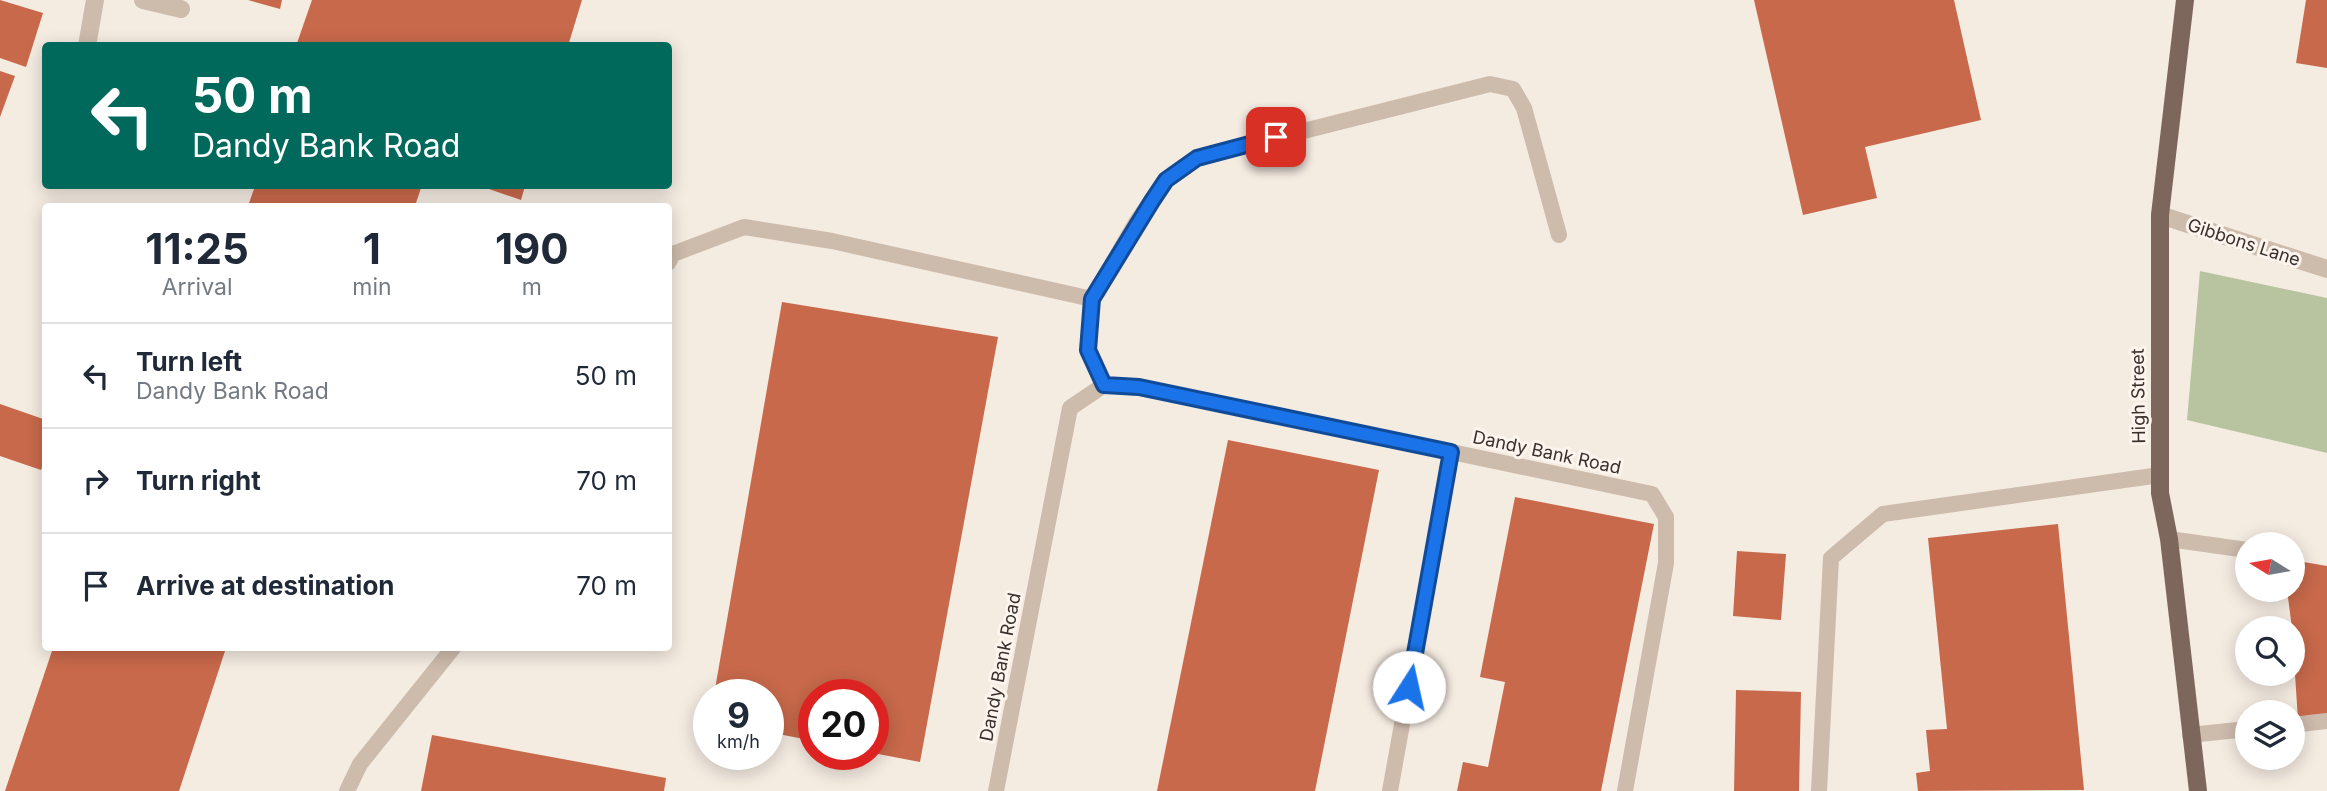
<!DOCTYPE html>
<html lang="en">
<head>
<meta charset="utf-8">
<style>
	body { margin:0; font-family:Inter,sans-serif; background:#f2f2f3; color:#1f2937; height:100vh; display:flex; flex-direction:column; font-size:26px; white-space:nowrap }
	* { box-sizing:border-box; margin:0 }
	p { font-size:23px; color:#747a83 }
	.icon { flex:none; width:38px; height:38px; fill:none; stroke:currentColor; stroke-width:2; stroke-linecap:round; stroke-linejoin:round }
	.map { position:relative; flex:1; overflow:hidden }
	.sheet { position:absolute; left:42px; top:203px; width:630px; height:448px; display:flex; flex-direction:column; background:#fff; border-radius:7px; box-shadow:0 4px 18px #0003 }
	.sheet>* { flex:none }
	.hud { position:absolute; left:42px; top:42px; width:630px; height:147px; border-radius:7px; box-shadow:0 4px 18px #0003; background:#00695c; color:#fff; overflow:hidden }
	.needle { width:46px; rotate:281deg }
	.buttons { position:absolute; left:2235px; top:532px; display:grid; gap:14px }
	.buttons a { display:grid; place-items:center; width:70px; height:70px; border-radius:50%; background:#fff; box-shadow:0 4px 18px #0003; font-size:35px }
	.speed { position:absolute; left:693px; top:679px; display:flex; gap:14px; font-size:35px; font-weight:700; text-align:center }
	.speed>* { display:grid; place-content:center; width:91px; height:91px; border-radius:50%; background:#fff; box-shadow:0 4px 18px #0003; line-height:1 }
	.speed small { font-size:18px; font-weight:400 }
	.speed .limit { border:10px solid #d22; background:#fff; color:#111 }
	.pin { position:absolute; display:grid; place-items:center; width:60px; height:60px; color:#fff; margin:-30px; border-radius:14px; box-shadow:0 4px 10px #0006 }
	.me { position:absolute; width:77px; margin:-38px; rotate:10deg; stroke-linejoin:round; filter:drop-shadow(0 0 5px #0008) }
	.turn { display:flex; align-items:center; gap:24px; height:147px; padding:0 35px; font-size:32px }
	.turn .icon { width:91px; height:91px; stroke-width:2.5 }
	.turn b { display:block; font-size:49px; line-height:60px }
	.eta { display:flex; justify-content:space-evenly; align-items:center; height:119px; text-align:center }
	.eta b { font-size:42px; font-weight:700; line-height:49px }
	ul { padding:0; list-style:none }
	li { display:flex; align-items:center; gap:21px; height:105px; padding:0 35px; border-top:2px solid #e0e1e3 }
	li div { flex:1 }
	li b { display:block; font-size:26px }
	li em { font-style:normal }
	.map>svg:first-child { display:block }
</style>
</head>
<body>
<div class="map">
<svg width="2327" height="791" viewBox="0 0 2327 791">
	<rect width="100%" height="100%" fill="#f4ebe1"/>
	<polygon fill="#b8c4a0" points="2200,271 2327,298 2327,453 2187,420"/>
	<g fill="#c8694b">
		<polygon points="0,0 43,13 26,67 0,58"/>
		<polygon points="248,0 282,0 280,9"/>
		<polygon points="312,0 582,0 568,46 296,46"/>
		<polygon points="1754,0 1954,0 1981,120 1865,147 1877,198 1803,215"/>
		<polygon points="2306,0 2327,0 2327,68 2296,63"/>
		<polygon points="0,71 15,76 0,117"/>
		<polygon points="255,186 413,186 421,188 415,206 248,206"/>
		<polygon points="480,186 525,186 521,200"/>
		<polygon points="782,302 998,337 920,762 873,753 873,695 814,695 814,741 768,732 768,695 714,695"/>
		<polygon points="0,404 46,420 46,457 41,470 0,456"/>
		<polygon points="1228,440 1379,470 1315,791 1157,791"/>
		<polygon points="1515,497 1654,524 1601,791 1457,791 1463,762 1488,767 1505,682 1480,677"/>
		<polygon points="2058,524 2084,790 1918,791 1916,773 1930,771 1926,730 1947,729 1928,538"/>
		<polygon points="1737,551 1786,554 1781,620 1733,616"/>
		<polygon points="2292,560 2327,566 2327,717 2298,720 2292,628 2287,590 2292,590"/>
		<polygon points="53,648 226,648 179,791 5,791"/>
		<polygon points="1736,690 1801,692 1799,791 1734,791"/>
		<polygon points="432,735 666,778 664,791 421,791"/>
	</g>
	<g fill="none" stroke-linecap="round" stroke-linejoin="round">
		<g stroke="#cdbbac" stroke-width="16">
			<polyline points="668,263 673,254 744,227 832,241 1092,299 1088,350 1104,385"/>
			<polyline points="1092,299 1137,221 1166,180 1197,158 1490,84 1513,89 1524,108 1559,235"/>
			<polyline points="2169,539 2247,550"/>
			<polyline points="2292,725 2327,721"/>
			<polyline points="2190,735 2247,729"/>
			<polyline points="347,791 360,764 453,648"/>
			<polyline points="996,791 1070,408 1104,385 1139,388 1204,400 1652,494 1666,517 1666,563 1625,791"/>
			<polyline points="1390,791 1451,452"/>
			<polyline points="1819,791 1831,558 1883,514 2160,475"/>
		</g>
		<g stroke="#cdbbac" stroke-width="18">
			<polyline points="143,0 181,9"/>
			<polyline points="87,46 95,0"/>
			<polyline points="2160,215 2327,269"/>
		</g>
		<polyline stroke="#7d675c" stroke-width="18" points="2185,0 2160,215 2160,493 2169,539 2198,791"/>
	</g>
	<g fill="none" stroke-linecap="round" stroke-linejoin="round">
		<defs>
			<polyline id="route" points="1276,137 1197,158 1166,180 1152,201 1092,299 1088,350 1104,385 1139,387 1451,452 1409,687"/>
		</defs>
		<use href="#route" stroke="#114b97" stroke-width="18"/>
		<use href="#route" stroke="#1a73e8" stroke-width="12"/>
	</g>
	<g text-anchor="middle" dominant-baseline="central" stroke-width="6" stroke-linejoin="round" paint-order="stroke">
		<g font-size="18" fill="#3b302b" stroke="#fbf5ee">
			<text transform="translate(2244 242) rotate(18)">Gibbons Lane</text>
			<text transform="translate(2138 396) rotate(-91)">High Street</text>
			<text transform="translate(1547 452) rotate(12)">Dandy Bank Road</text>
			<text transform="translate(1000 667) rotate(-79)">Dandy Bank Road</text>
		</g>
	</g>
</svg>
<div class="buttons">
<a><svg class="needle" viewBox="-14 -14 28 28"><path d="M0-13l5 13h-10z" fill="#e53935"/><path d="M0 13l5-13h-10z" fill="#747a83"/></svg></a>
<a><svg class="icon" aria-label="search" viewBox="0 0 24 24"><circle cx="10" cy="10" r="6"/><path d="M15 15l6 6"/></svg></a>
<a><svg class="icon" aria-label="layers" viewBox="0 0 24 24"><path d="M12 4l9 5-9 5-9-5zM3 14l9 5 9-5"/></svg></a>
</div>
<div class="speed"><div>9<small>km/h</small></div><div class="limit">20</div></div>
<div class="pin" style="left:1276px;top:137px;background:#d93025"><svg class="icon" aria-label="arrive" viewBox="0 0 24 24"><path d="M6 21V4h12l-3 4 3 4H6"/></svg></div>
<svg class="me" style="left:1409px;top:687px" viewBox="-20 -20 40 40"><circle r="19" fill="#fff"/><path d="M0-13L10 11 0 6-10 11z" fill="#1a73e8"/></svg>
<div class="hud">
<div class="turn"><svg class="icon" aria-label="left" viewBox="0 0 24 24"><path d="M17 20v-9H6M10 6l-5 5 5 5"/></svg><div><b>50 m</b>Dandy Bank Road</div></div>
</div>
<section class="sheet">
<div class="eta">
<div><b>11:25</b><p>Arrival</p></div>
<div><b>1</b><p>min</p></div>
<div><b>190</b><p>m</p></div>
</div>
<ul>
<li><svg class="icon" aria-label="left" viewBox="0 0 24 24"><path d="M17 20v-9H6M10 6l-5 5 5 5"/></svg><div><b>Turn left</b><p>Dandy Bank Road</p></div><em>50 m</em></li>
<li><svg class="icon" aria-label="right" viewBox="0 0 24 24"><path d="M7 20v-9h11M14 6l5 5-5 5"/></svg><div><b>Turn right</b></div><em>70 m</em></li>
<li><svg class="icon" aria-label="arrive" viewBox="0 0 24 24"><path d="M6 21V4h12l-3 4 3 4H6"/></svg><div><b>Arrive at destination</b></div><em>70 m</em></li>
</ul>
</section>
</div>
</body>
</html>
